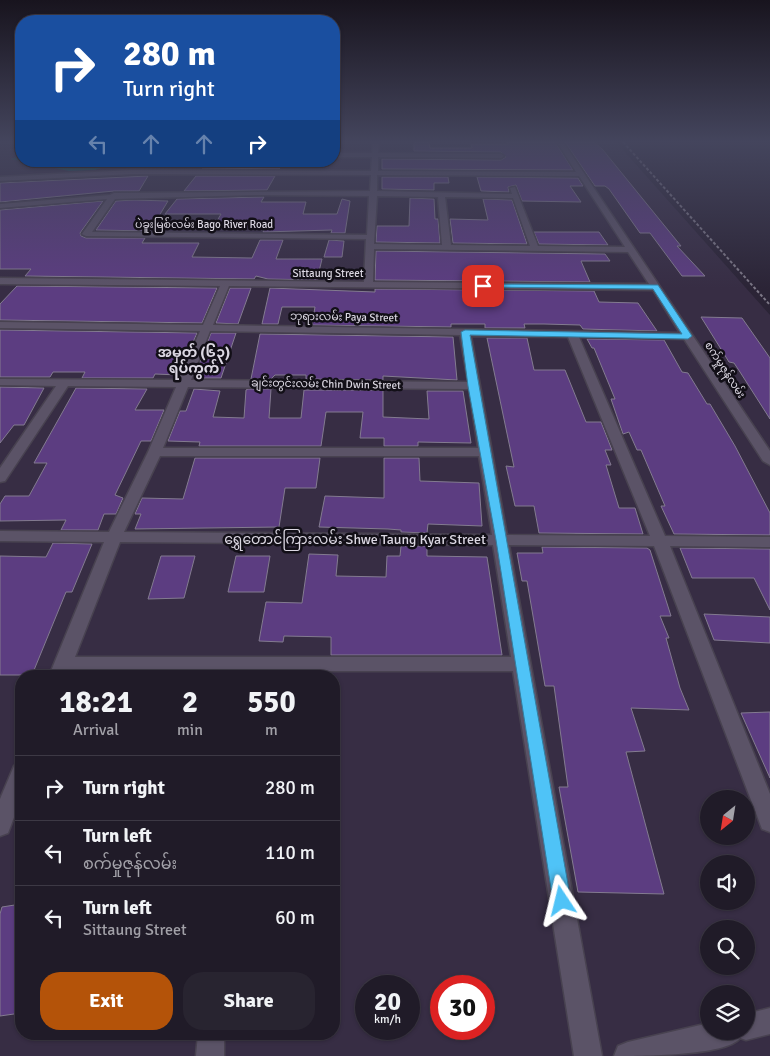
<!DOCTYPE html>
<html lang="en">
<head>
<meta charset="utf-8">
<style>
	body { margin:0; font-family:Signika,"Noto Sans Myanmar",sans-serif; background:#282430; color:#f1f3f6; height:100vh; display:flex; flex-direction:column; font-size:19px; white-space:nowrap }
	* { box-sizing:border-box; margin:0 }
	p { font-size:16px; color:#a2a1a8 }
	.icon { flex:none; width:28px; height:28px; fill:none; stroke:currentColor; stroke-width:2; stroke-linecap:round; stroke-linejoin:round }
	.map { position:relative; flex:1; overflow:hidden }
	.details { position:absolute; left:15px; top:670px; width:325px; height:370px; display:flex; flex-direction:column; background:#201b28; border-radius:20px; box-shadow:0 1px 4px #0004,0 0 0 1px #3d3945 }
	.details>* { flex:none }
	.banner { position:absolute; left:15px; top:15px; width:325px; height:152px; border-radius:20px; box-shadow:0 1px 4px #0004,0 0 0 1px #3d3945; background:#1a4fa0; color:#fff; overflow:hidden }
	.needle { width:32px; rotate:210deg }
	.controls { position:absolute; left:700px; top:790px; display:grid; gap:10px }
	.controls a { display:grid; place-items:center; width:55px; height:55px; border-radius:50%; background:#201b28; box-shadow:0 1px 4px #0004,0 0 0 1px #3d3945; font-size:25px }
	.speed { position:absolute; left:355px; top:975px; display:flex; gap:10px; font-size:25px; font-weight:700; text-align:center }
	.speed>* { display:grid; place-content:center; width:65px; height:65px; border-radius:50%; background:#201b28; box-shadow:0 1px 4px #0004,0 0 0 1px #3d3945; line-height:1 }
	.speed small { font-size:12px; font-weight:400 }
	.speed .limit { border:8px solid #d22; background:#fff; color:#111 }
	.pin { position:absolute; display:grid; place-items:center; width:42px; height:42px; color:#fff; margin:-21px; border-radius:10px; box-shadow:0 2px 8px #0006 }
	.me { position:absolute; width:55px; margin:-28px; rotate:350deg; stroke-linejoin:round; filter:drop-shadow(0 0 4px #0008) }
	.turn { display:flex; align-items:center; gap:18px; height:105px; padding:0 25px; font-size:22px }
	.turn .icon { width:65px; height:65px; stroke-width:2.5 }
	.turn b { display:block; font-size:35px; line-height:42px }
	.lanes { display:flex; align-items:center; height:48px; padding:0 25px; background:#0003; justify-content:center; gap:25px; direction:ltr }
	.lanes .off { opacity:.35 }
	.eta { display:flex; justify-content:space-evenly; align-items:center; height:85px; text-align:center }
	.eta b { font-size:30px; font-weight:700; line-height:35px }
	.primary-button { display:flex; gap:10px; margin-top:auto; padding:10px 25px }
	.primary-button a { flex:1; height:58px; border-radius:20px; background:#b45309; color:#fff; font-size:20px; font-weight:700; line-height:58px; text-align:center }
	.primary-button a+a { background:#282430; color:#f1f3f6 }
	ul { padding:0; list-style:none }
	li { display:flex; align-items:center; gap:15px; height:65px; padding:0 25px; border-top:1px solid #3d3945 }
	li div { flex:1 }
	li b { display:block; font-size:19px }
	li em { font-style:normal }
	.map>svg:first-child { display:block }
</style>
</head>
<body>
<div class="map">
<svg width="770" height="1056" viewBox="0 0 770 1056">
	<rect width="100%" height="100%" fill="#2b2436"/>
	<path fill="#372d44" fill-rule="evenodd" d="M0,142H21V161H334V142H616L770,315V1056H0ZM21,676H334V1034H21ZM709,799H746V836H709ZM709,864H746V901H709ZM709,929H746V966H709ZM366,986H409V1029H366ZM441,986H484V1029H441ZM709,994H746V1031H709Z"/>
	<polygon fill="#0e595b" points="21,156 21,161 121,161 95,170 69,171 10,159"/>
	<g fill="#5c3d81" stroke="#837b90">
		<polygon points="414,142 429,142 430,148 472,148 471,144 508,144 507,142 555,142 573,170 382,169 382,159 501,160 506,157 501,152 414,151"/>
		<polygon points="565,142 594,142 603,150 681,246 677,246 705,276 682,276 650,233 640,233 609,189 605,186 595,186"/>
		<polygon points="208,161 283,161 279,169 202,168"/>
		<polygon points="148,176 139,191 114,191 0,202 0,183"/>
		<polygon points="196,176 275,176 267,190 184,191"/>
		<polygon points="382,177 448,177 449,183 434,183 434,190 382,189"/>
		<polygon points="477,177 578,178 583,186 570,186 581,202 522,201 516,185 508,187 509,192 481,191"/>
		<polygon points="264,197 261,202 306,202 303,214 337,214 342,199 350,201 345,233 331,233 332,230 263,232 265,228 213,228 221,214 165,214 177,199"/>
		<polygon points="410,198 434,199 435,219 438,219 440,243 376,242 377,226 409,226"/>
		<polygon points="483,199 512,200 527,244 453,243 450,219 488,220"/>
		<polygon points="103,201 80,233 81,236 86,238 145,238 142,243 199,243 192,257 252,258 260,240 283,240 276,259 322,259 317,280 268,279 256,276 254,279 25,276 31,269 0,269 0,210"/>
		<polygon points="116,201 134,200 168,201 150,231 96,230"/>
		<polygon points="534,232 599,232 608,245 539,244"/>
		<polygon points="329,240 344,241 342,257 324,257"/>
		<polygon points="376,251 605,254 610,261 581,261 590,282 375,280"/>
		<polygon points="17,286 217,288 202,323 0,320 0,304"/>
		<polygon points="230,288 251,288 238,324 216,323"/>
		<polygon points="270,288 375,292 375,289 594,291 599,302 638,303 657,331 583,329 580,325 544,324 524,324 525,328 485,328 485,324 451,324 451,327 312,325 315,307 282,307 278,324 262,324"/>
		<polygon points="701,317 742,318 770,358 770,419 740,372 734,363 729,362"/>
		<polygon points="0,330 197,333 179,375 155,374 153,378 82,378 85,372 53,372 50,377 0,377"/>
		<polygon points="211,333 236,333 221,378 198,378 199,375 195,375"/>
		<polygon points="260,334 453,337 457,380 383,376 383,380 306,379 306,375 275,375 271,379 251,379"/>
		<polygon points="487,338 527,338 534,370 565,370 586,422 601,422 612,450 605,450 611,465 606,465 619,508 635,508 643,534 539,533 534,506 515,506 506,466 514,467"/>
		<polygon points="587,339 664,340 682,372 688,373 707,404 710,404 735,446 770,513 770,535 674,534 661,506 665,506 641,450 637,450 629,432 623,434 611,399 615,399 594,348 592,348"/>
		<polygon points="0,387 44,388 24,425 14,425 0,443"/>
		<polygon points="76,388 147,389 135,410 164,410 151,441 141,441 115,495 123,498 116,514 104,514 98,530 61,530 66,520 0,521 0,504 5,496 29,496 47,463 34,463"/>
		<polygon points="194,389 220,391 213,417 244,418 246,390 248,389 271,389 269,418 301,418 304,390 383,390 383,417 429,419 427,391 463,391 471,443 418,442 418,446 384,446 384,438 360,438 363,412 326,412 321,446 199,446 200,442 168,441 180,411 186,411"/>
		<polygon points="195,458 320,458 316,488 285,488 279,527 135,529 141,514 135,514 142,498 183,499"/>
		<polygon points="384,458 419,458 420,481 479,483 482,526 428,524 427,533 401,532 401,530 388,529 319,527 325,496 384,498"/>
		<polygon points="53,543 92,544 72,592 66,592 32,675 0,675 0,556 46,557"/>
		<polygon points="401,546 427,546 427,556 487,557 502,655 331,655 331,637 284,636 283,642 259,641 266,602 302,603 309,554 338,555 336,576 386,577 387,556 400,556"/>
		<polygon points="542,547 647,548 650,550 671,616 660,616 669,638 666,638 680,688 689,710 631,708 645,751 626,752 664,894 578,892 559,787 568,787 554,686 545,686 527,581 522,581 517,553 543,553"/>
		<polygon points="680,548 770,549 770,610 754,578 692,578"/>
		<polygon points="161,556 195,556 184,598 148,599"/>
		<polygon points="236,556 270,556 264,592 228,592"/>
		<polygon points="704,614 770,617 770,643 714,640"/>
		<polygon points="770,712 770,778 741,713"/>
		<polygon points="21,904 21,1013 0,1016 0,914 2,907"/>
	</g>
	<g fill="none" stroke-linecap="round" stroke-linejoin="round">
		<defs>
			<g id="minor">
				<path d="M373,142H379L378,153L501,154L504,156L501,158L378,157V171L576,172L557,142H563L770,451V465L763,461L684,339L579,337L665,536L770,537V547L670,546L770,794V832L762,829L759,821L654,546L509,545L602,1056H574L513,671H69L67,676H49L104,542L0,541V531L109,532L148,452L176,387L68,386L5,481L0,482V468L56,386L0,385V379L179,380L200,331L0,328V322L203,325L220,286L0,284V278L364,282L366,239L86,236L82,234L107,199L0,208V204L110,195L114,193L370,191L371,175L132,174L0,181V177L132,170L371,171L372,157H334V153H372ZM377,175L579,176L625,247L538,246L515,187L510,188L512,194L377,191ZM258,195L369,196L367,235L92,232L115,199ZM377,196L438,197L442,245L374,244ZM445,197L513,198L530,246L451,245ZM374,249L628,252L649,284L373,282ZM229,286L653,290L680,333L213,325ZM210,331L460,335L468,382L191,380ZM471,336L568,337L650,536L507,535ZM188,387L469,389L478,448H163ZM160,456H479L492,535L124,532ZM120,542L493,545L511,657H75Z"/>
				<polygon points="21,763 21,799 8,833 0,836 0,799 14,766"/>
				<path d="M770,1008V1034L746,1040L740,1038C727,1056 638,1056 614,1056L618,1046L628,1042L709,1023V1031H746V1014Z"/>
				<polygon points="198,1034 224,1034 224,1056 196,1056"/>
			</g>
		</defs>
		<use href="#minor" stroke="#484250" stroke-width="3"/>
		<use href="#minor" fill="#5b5367" fill-rule="evenodd"/>
		<polyline stroke="#7c7786" stroke-width="2" stroke-dasharray="3 2" stroke-linecap="butt" points="623,142 770,305"/>
	</g>
	<linearGradient id="sky" x2="0" y2="1"><stop stop-color="#18141e"/><stop offset="0.49" stop-color="#44455d"/><stop offset="1" stop-color="#44455d" stop-opacity="0"/></linearGradient>
	<rect width="770" height="289" fill="url(#sky)"/>
	<polygon fill="#4fc3f7" stroke="#337fa1" points="483,284 658,285 692,336 688,339 470,335 571,901 568,907 562,910 556,907 553,901 496,540 468,386 461,332 465,330 682,334 653,289 480,287"/>
	<g text-anchor="middle" dominant-baseline="central" stroke-width="5" stroke-linejoin="round" paint-order="stroke">
		<g font-size="11" fill="#dbd7e2" stroke="#120f17">
			<text x="204" y="224">ပဲခူးမြစ်လမ်း Bago River Road</text>
			<text x="328" y="273">Sittaung Street</text>
			<text transform="translate(344 317) rotate(1)">ဘုရားလမ်း Paya Street</text>
			<text transform="translate(725 370) rotate(57)">စက်မှုဇုန်လမ်း</text>
			<text transform="translate(326 384) rotate(1)">ချင်းတွင်းလမ်း Chin Dwin Street</text>
		</g>
		<g font-size="14" font-weight="bold" fill="#dbd7e2" stroke="#120f17">
			<text x="194" y="352">အမှတ် (၆၃)<tspan x="194" dy="16">ရပ်ကွက်</tspan></text>
		</g>
		<g font-size="14" fill="#dbd7e2" stroke="#120f17">
			<text x="355" y="539">ရွှေတောင်ကြားလမ်း Shwe Taung Kyar Street</text>
		</g>
	</g>
</svg>
<div class="controls">
<a><svg class="needle" viewBox="-14 -14 28 28"><path d="M0-13l5 13h-10z" fill="#e53935"/><path d="M0 13l5-13h-10z" fill="#a2a1a8"/></svg></a>
<a><svg class="icon" aria-label="sound" viewBox="0 0 24 24"><path d="M4 9h4l5-4v14l-5-4H4zM17 9q2 3 0 6"/></svg></a>
<a><svg class="icon" aria-label="search" viewBox="0 0 24 24"><circle cx="10" cy="10" r="6"/><path d="M15 15l6 6"/></svg></a>
<a><svg class="icon" aria-label="layers" viewBox="0 0 24 24"><path d="M12 4l9 5-9 5-9-5zM3 14l9 5 9-5"/></svg></a>
</div>
<div class="speed"><div>20<small>km/h</small></div><div class="limit">30</div></div>
<div class="pin" style="left:483px;top:286px;background:#d93025"><svg class="icon" aria-label="arrive" viewBox="0 0 24 24"><path d="M6 21V4h12l-3 4 3 4H6"/></svg></div>
<svg class="me" style="left:562px;top:901px" viewBox="-20 -20 40 40"><path d="M0-17L14 15 0 8-14 15z" fill="#4fc3f7" stroke="#fff" stroke-width="4"/></svg>
<div class="banner">
<div class="turn"><svg class="icon" aria-label="right" viewBox="0 0 24 24"><path d="M7 20v-9h11M14 6l5 5-5 5"/></svg><div><b>280 m</b>Turn right</div></div>
<div class="lanes"><svg class="icon off" aria-label="left" viewBox="0 0 24 24"><path d="M17 20v-9H6M10 6l-5 5 5 5"/></svg><svg class="icon off" aria-label="ahead" viewBox="0 0 24 24"><path d="M12 20V5M6 11l6-6 6 6"/></svg><svg class="icon off" aria-label="ahead" viewBox="0 0 24 24"><path d="M12 20V5M6 11l6-6 6 6"/></svg><svg class="icon" aria-label="right" viewBox="0 0 24 24"><path d="M7 20v-9h11M14 6l5 5-5 5"/></svg></div>
</div>
<section class="details">
<div class="eta">
<div><b>18:21</b><p>Arrival</p></div>
<div><b>2</b><p>min</p></div>
<div><b>550</b><p>m</p></div>
</div>
<ul>
<li><svg class="icon" aria-label="right" viewBox="0 0 24 24"><path d="M7 20v-9h11M14 6l5 5-5 5"/></svg><div><b>Turn right</b></div><em>280 m</em></li>
<li><svg class="icon" aria-label="left" viewBox="0 0 24 24"><path d="M17 20v-9H6M10 6l-5 5 5 5"/></svg><div><b>Turn left</b><p>စက်မှုဇုန်လမ်း</p></div><em>110 m</em></li>
<li><svg class="icon" aria-label="left" viewBox="0 0 24 24"><path d="M17 20v-9H6M10 6l-5 5 5 5"/></svg><div><b>Turn left</b><p>Sittaung Street</p></div><em>60 m</em></li>
</ul>
<div class="primary-button"><a>Exit</a><a>Share</a></div>
</section>
</div>
</body>
</html>
